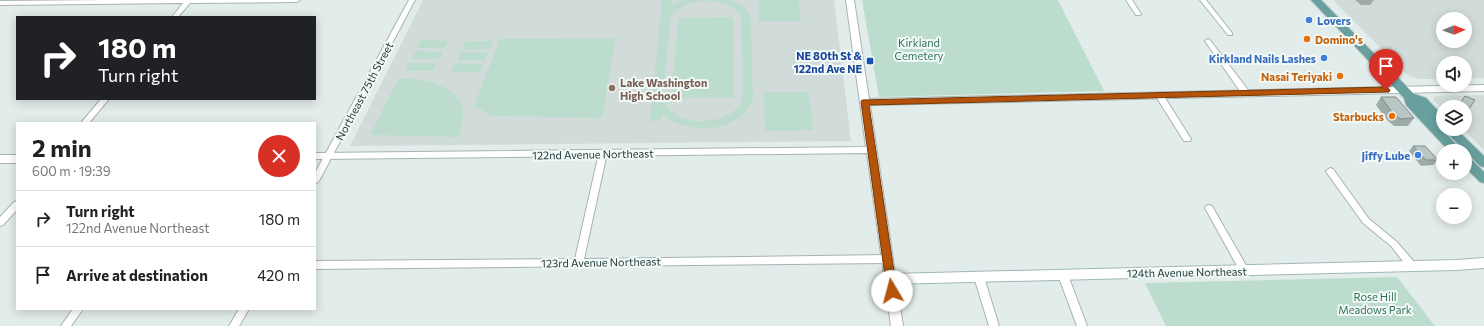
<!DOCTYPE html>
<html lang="en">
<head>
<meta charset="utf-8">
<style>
	body { margin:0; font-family:Commissioner,sans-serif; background:#f6f6f6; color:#222; height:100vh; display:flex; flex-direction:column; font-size:15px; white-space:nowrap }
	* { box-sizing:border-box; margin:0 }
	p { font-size:13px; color:#767676 }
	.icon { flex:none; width:22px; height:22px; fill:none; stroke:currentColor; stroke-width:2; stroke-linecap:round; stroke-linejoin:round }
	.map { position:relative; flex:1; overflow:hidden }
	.side { position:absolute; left:16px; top:122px; width:300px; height:188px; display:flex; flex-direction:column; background:#fff; border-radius:0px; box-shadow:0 2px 10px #0003 }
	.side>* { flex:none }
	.banner { position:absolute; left:16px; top:16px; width:300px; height:84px; border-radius:0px; box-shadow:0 2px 10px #0003; background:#202124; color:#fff; overflow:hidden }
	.needle { width:26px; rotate:89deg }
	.tools { position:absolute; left:1436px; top:12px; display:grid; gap:8px }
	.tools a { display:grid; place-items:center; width:36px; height:36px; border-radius:50%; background:#fff; box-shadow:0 2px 10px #0003; font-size:20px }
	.pin { position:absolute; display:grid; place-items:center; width:34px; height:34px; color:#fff; margin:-41px -17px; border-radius:50% 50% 50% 0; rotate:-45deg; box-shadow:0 0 4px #0007 }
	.pin .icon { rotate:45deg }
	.me { position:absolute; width:44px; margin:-22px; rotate:352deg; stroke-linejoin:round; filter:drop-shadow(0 0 3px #0008) }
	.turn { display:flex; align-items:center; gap:14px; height:84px; padding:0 16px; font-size:18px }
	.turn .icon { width:52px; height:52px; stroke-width:2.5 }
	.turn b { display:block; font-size:28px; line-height:34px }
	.round { display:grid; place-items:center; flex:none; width:42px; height:42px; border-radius:21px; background:#f6f6f6 }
	.overview { display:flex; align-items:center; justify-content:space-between; height:68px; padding:0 16px }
	h1 { font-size:24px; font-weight:700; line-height:30px }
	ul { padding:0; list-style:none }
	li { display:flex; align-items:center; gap:12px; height:56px; padding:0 16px; border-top:1px solid #e0e0e0 }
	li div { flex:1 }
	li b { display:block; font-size:15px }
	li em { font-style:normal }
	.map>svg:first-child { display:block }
</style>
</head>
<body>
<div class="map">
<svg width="1484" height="326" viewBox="0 0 1484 326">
	<rect width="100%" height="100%" fill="#e2ecea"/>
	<g fill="#d1dcda" fill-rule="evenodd">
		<polygon points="423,0 834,0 851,141 350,146"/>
		<path d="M1333,0H1484V78H1465V63H1443V79H1418L1406,74ZM1443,19H1465V41H1443Z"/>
		<polygon points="1484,95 1484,150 1463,129 1465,129 1465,107 1443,107 1443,109 1433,100 1435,96"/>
	</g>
	<g fill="#bcddce" fill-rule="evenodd">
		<path d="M662,0H672V5L682,0H732L745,8L750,16L751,21L753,99C741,134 688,135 662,115L661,121H650ZM701,1C715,0 734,2 741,17L743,94C740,129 665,131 663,94L671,17C677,6 689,3 701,1Z"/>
		<polygon points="758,0 799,0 801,21 759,21"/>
		<polygon points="862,0 1058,0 1104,91 879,97"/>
		<polygon points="733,17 734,98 672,98 678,18"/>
		<polygon points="612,38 615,40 602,118 492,116 474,106 500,39"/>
		<polygon points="421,40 448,41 445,48 417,48"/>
		<polygon points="465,41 493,41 489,49 462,49"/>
		<polygon points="416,51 443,52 439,59 412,59"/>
		<polygon points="460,52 488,52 485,60 457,60"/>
		<polygon points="409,63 437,63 433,71 405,71"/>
		<polygon points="455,63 483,64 480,72 451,72"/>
		<path d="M413,78C432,81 461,89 463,112C464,121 460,129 458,137L374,135L371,133L398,79Z"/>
		<polygon points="763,92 809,92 813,130 765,131"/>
		<polygon points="1397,277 1435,326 1166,326 1145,283"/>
	</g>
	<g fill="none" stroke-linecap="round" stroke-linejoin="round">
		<defs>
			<g id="minor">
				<polygon points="107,0 300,0 297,2 190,3 178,17 172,17 183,3 0,5 0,1"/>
				<polygon points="409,0 415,0 319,181 315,184 315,173"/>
				<polygon points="1126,0 1132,0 1141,14 1140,15 1136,15"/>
				<polygon points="1200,0 1206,0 1232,33 1232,35 1228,35"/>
				<polygon points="1208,39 1210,40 1248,90 1249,92 1248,94 1242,94 1205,41"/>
				<polygon points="1156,93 1162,93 1191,139 1190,141 1184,141 1155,95"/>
				<polygon points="101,99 109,99 89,123 81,123"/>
				<polygon points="603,150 607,153 584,259 888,255 891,256 892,259 891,262 888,263 315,269 315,261 575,259 599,153"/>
				<polygon points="1330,168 1333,169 1369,219 1397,242 1415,263 1417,266 1415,269 1412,270 1409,269 1391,246 1363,223 1327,173 1326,171"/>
				<polygon points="17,201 17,210 3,225 0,226 0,217 14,202"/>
				<polygon points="1209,205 1212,206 1247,267 1249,270 1247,273 1244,274 1241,273 1205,208 1206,206"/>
				<polygon points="1063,271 1066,272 1068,275 1087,326 1077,326 1058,275 1060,272"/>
				<polygon points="979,273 982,274 984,277 999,326 989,326 974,277 976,274"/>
				<polygon points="73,309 83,309 71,326 61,326"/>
				<polygon points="239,309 249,309 239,326 229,326"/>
			</g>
			<g id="tertiary">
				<polygon points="846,0 854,0 869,99 1484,85 1484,91 870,105 903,326 891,326 867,153 315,159 315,153 866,147"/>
				<rect x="0" y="155" width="17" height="8"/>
			</g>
			<polygon id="secondary" points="1484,258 1484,268 1456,270 890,284 886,283 884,279 886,275 890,274 1456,260"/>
			<g id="primary">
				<polygon points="1311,0 1321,0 1414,94 1426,98 1443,116 1443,127 1439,126 1418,103 1462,151 1449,151 1406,105 1404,98"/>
				<polygon points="1443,129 1456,129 1484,156 1484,167 1480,166"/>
				<polygon points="1465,156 1469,157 1484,172 1484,183 1480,182 1465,167"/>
			</g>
		</defs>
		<use href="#minor" stroke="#a5b4b3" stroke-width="2"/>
		<use href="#tertiary" stroke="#a5b4b3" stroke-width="2"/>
		<use href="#secondary" stroke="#a1b8b6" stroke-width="2"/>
		<use href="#primary" stroke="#c1c9c9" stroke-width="2"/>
		<use href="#minor" fill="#fff" fill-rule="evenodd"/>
		<use href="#tertiary" fill="#fff" fill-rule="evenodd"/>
		<use href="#secondary" fill="#fff" fill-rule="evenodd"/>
		<use href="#primary" fill="#68a0a0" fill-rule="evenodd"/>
	</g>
	<g fill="#9eaba9">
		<polygon points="1355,0 1374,0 1370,5 1361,5"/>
		<polygon points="1465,96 1469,109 1465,114 1465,107 1457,107"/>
		<polygon points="1381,97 1414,118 1408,126 1394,126 1387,120 1376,105"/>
		<polygon points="1413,146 1438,160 1433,165 1421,166 1409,151"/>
	</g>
	<g fill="#b8c7c4" stroke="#818b89">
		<polygon points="1465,96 1475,100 1469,109 1465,108 1465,107 1459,105"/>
		<polygon points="1381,97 1396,97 1414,118 1400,119 1392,112"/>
		<polygon points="1413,146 1425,146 1438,160 1426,160"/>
	</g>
	<polygon fill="#b45309" stroke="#753606" points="1386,87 1390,90 1389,92 869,105 897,291 896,294 892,296 888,294 887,291 861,102 862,100"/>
	<g fill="#3f7fe0" stroke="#f3f9f7" stroke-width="1.5">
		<circle cx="1309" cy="20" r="4"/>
		<circle cx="1324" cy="58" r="4"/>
		<circle cx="1418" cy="155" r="4"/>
	</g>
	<g fill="#e8710a" stroke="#f3f9f7" stroke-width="1.5">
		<circle cx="1307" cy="39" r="4"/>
		<circle cx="1340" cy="76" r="4"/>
		<circle cx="1392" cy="116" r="4"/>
	</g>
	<rect fill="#1a4fb4" stroke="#f3f9f7" stroke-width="1.5" x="866" y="57" width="8" height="8" rx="2"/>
	<circle fill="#8d6e63" stroke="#f3f9f7" stroke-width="1.5" cx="612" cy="88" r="4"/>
	<g text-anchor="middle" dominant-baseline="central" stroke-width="4" stroke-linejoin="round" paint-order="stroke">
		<g font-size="11" font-weight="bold" fill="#366cbe" stroke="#f3f9f7" text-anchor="end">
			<text x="1317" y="20" text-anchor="start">Lovers</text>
			<text x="1316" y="58">Kirkland Nails Lashes</text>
			<text x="1410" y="155">Jiffy Lube</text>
		</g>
		<g font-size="11" font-weight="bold" fill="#c56008" stroke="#f3f9f7" text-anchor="end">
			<text x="1315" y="39" text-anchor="start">Domino's</text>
			<text x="1332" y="76">Nasai Teriyaki</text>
			<text x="1384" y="116">Starbucks</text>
		</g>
		<g font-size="11" fill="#2e735b" stroke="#f3f9f7">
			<text x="919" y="42">Kirkland<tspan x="919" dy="13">Cemetery</tspan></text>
			<text x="1375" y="296">Rose Hill<tspan x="1375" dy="13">Meadows Park</tspan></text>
		</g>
		<g font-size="11" font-weight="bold" fill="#164399" stroke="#f3f9f7" text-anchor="end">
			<text x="862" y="55">NE 80th St &amp;<tspan x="862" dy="13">122nd Ave NE</tspan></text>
		</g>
		<g font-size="11" font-weight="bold" fill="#785e54" stroke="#f3f9f7" text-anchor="start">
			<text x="620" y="82">Lake Washington<tspan x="620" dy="13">High School</tspan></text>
		</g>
		<g font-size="11" fill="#233d3d" stroke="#f3f9f7">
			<text transform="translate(364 91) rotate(-62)">Northeast 75th Street</text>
			<text transform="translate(593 154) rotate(-1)">122nd Avenue Northeast</text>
			<text transform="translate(601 262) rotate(-1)">123rd Avenue Northeast</text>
			<text transform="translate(1187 272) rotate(-1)">124th Avenue Northeast</text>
		</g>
	</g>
</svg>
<div class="tools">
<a><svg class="needle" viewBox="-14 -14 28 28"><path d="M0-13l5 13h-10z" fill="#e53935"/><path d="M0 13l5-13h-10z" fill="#767676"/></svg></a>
<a><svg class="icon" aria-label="sound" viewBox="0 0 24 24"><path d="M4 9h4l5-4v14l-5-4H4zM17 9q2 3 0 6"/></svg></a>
<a><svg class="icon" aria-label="layers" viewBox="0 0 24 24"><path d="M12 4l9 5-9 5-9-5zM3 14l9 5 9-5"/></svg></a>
<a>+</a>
<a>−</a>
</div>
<div class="pin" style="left:1386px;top:90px;background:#d93025"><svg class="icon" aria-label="arrive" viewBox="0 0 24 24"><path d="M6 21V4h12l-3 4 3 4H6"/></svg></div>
<svg class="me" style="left:892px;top:291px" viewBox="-20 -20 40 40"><circle r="19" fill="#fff"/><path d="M0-13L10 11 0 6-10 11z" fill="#b45309"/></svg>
<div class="banner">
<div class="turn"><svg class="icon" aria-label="right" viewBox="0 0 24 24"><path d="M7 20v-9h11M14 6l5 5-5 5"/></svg><div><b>180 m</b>Turn right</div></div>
</div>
<section class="side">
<div class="overview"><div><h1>2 min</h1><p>600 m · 19:39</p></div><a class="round" style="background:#d93025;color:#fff"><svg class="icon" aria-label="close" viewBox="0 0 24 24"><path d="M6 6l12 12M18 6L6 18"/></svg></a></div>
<ul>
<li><svg class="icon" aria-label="right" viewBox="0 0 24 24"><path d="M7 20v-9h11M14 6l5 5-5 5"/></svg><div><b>Turn right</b><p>122nd Avenue Northeast</p></div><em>180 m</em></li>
<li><svg class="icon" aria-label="arrive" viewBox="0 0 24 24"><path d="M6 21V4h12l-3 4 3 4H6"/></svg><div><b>Arrive at destination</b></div><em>420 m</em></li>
</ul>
</section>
</div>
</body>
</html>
